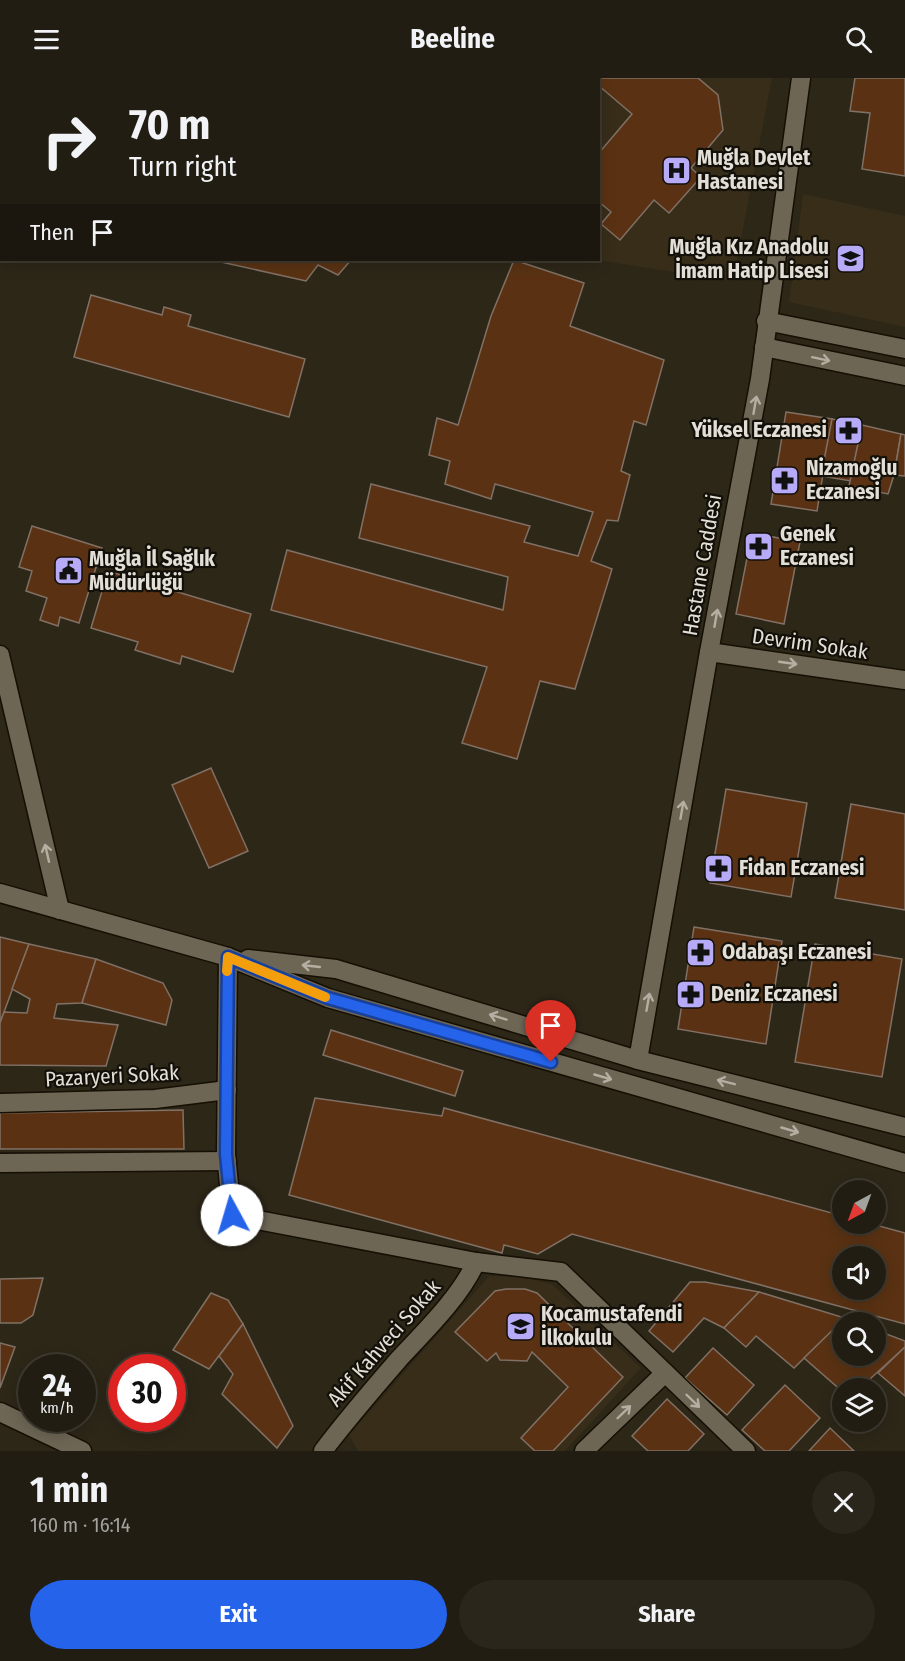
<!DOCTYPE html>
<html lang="en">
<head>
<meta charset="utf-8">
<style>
	body { margin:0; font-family:"Fira Sans Condensed",sans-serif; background:#2a261b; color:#f1f3f6; height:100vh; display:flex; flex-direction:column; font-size:22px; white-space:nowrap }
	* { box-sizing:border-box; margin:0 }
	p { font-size:20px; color:#a2a29f }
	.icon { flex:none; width:33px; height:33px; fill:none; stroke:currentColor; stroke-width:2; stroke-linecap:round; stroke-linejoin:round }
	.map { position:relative; height:1373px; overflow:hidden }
	.sheet { display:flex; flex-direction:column; background:#221d12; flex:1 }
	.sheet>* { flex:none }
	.guide { position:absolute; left:0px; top:0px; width:600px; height:183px; box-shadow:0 3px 15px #0003,0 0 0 2px #3f3b32; background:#221d12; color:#f1f3f6; overflow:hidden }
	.needle { width:39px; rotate:221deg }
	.controls { position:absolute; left:832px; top:1102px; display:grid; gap:12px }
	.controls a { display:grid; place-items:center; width:54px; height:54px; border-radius:50%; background:#221d12; box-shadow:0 3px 15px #0003,0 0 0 2px #3f3b32; font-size:30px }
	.speed { position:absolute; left:18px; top:1276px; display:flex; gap:12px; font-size:30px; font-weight:700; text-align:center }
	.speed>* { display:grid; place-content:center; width:78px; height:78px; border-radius:50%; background:#221d12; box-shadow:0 3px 15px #0003,0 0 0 2px #3f3b32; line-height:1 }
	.speed small { font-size:15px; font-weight:400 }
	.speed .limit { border:9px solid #d22; background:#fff; color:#111 }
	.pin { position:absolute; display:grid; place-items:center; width:51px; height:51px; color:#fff; margin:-62px -26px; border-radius:50% 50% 50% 0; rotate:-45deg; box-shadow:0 0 6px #0007 }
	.pin .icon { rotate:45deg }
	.me { position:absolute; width:66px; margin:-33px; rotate:354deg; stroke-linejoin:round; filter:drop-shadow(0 0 4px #0008) }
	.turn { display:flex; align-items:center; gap:21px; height:126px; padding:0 30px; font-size:27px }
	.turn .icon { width:78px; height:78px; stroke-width:2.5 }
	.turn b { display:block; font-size:42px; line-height:51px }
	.then { display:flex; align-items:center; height:57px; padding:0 30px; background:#0003; gap:12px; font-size:22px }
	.round { display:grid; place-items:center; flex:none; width:63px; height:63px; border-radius:32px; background:#2a261b }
	.head { display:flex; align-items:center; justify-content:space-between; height:102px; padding:0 30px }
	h1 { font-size:36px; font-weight:700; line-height:45px }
	.button { display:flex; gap:12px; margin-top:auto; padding:12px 30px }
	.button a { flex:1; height:69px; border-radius:36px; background:#2563eb; color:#fff; font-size:24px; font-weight:700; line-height:69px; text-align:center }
	.button a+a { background:#2a261b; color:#f1f3f6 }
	header { display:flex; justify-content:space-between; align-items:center; height:78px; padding:0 30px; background:#221d12; font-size:27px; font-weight:700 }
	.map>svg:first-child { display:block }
</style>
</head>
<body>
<header><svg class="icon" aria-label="menu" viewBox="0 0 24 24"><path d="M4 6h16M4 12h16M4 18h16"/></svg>Beeline<svg class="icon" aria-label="search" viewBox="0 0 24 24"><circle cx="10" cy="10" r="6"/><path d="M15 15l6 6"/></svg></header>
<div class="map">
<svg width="905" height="1373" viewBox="0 0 905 1373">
	<rect width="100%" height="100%" fill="#2d2718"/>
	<g fill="#372d19">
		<polygon points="224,0 772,0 733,203 596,182 598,182 598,2"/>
		<polygon points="803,116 905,138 905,249 789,224"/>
		<polygon points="489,1198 520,1199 552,1206 641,1290 565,1373 358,1373 349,1357"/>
	</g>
	<g fill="#5a3213" stroke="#807065" stroke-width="1.5" fill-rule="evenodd">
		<polygon points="590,0 698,0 718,17 723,52 691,90 701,99 669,135 654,122 620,162 601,146 611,134 598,123 598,76 632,36 598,7 598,2"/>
		<polygon points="855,0 905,0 905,98 862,91 870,35 850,33"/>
		<polygon points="212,182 351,182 338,197 318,187 306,203"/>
		<polygon points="514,182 584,205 570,248 664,282 646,347 634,343 621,393 630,397 618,443 607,442 591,483 612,491 575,611 540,603 517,681 462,665 487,589 271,532 287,472 503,532 508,499 359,460 371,406 530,448 524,464 578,478 593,434 495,406 491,421 445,406 450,383 429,377 437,340 458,347 491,238"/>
		<polygon points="91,217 162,237 164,229 191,237 188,248 305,281 289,339 74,279"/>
		<polygon points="786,334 832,341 817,433 771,426"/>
		<polygon points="832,341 862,347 851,403 821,398"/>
		<polygon points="862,347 901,356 894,397 888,416 849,408"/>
		<polygon points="901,356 905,357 905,398 894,397"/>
		<polygon points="32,448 102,470 79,545 60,539 58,548 40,542 47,520 26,513 32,493 19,489"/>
		<polygon points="752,455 800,464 784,546 736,536"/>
		<polygon points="108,493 251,536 233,594 182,578 180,586 135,572 138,564 91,550"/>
		<polygon points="211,690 248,773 209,790 172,707"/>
		<polygon points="726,711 807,725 791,819 710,805"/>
		<polygon points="851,726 905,736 905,832 835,820"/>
		<polygon points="694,849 782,863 766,966 678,951"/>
		<polygon points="0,859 29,866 0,945"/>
		<polygon points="29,866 96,881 82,925 57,926 54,940 118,947 106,988 0,987 0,945 4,934 27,935 30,921 12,911"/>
		<polygon points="815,866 902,881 882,999 795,984"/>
		<polygon points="96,881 163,905 172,922 166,947 82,925"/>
		<polygon points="331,952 463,993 455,1018 323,977"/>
		<path d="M315,1020L442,1038L444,1030L843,1138V1146H872L905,1155V1246L572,1156L538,1176L504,1167L502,1175L289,1117ZM843,1179H876V1212H843Z"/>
		<polygon points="183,1032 184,1071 0,1071 0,1035"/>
		<polygon points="43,1200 33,1237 21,1245 0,1245 0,1201"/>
		<polygon points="690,1204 705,1204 759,1214 724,1250 704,1240 673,1274 649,1253"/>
		<polygon points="506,1211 525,1211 537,1215 623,1299 553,1373 535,1373 521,1360 568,1309 532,1274 527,1283 500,1282 496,1275 487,1283 455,1254 495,1213"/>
		<polygon points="759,1214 845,1240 794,1290 756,1258 746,1269 724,1250"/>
		<polygon points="211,1215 228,1222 243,1246 209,1291 173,1272"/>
		<polygon points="845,1240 859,1245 843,1245 843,1278 876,1278 876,1252 905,1263 905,1269 859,1311 843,1311 843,1314 804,1280"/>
		<polygon points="243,1246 293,1348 277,1370 222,1316 233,1296 219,1278"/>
		<polygon points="0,1265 15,1269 0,1310"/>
		<polygon points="905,1269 905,1318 878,1295"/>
		<polygon points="713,1270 754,1307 727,1337 685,1300"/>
		<polygon points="785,1307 820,1340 789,1373 765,1373 742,1352"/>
		<polygon points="667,1321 704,1356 688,1373 648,1373 632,1358"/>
		<polygon points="830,1350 854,1373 809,1373"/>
	</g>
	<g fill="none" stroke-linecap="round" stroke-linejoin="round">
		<defs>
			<g id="street">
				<polyline points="766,243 905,271"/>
				<polyline points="764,269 905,298"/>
				<polyline points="709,574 905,602"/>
				<polyline points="0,577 60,832"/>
				<polyline points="228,879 226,1076 232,1137 476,1184 561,1194 746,1373"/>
				<polyline points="0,1025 155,1021 227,1012"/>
				<polyline points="0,1085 227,1083"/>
				<polyline points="0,1334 82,1373"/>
				<path d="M323,1373C347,1341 373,1311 399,1281C426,1252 460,1219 476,1184"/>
				<polyline points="584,1373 665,1295"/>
			</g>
			<g id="secondary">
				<polyline points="119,2 120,0"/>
				<polyline points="0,164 2,162"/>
				<polyline points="0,815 228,879 328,920 905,1085"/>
				<polyline points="248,881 336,891 638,982 905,1049"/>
				<polyline points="638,982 709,574 760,301 801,0"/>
			</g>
		</defs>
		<use href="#street" stroke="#150f04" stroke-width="21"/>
		<use href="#secondary" stroke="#150f04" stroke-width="21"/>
		<use href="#street" stroke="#6d6655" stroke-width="18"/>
		<use href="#secondary" stroke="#6d6655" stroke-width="18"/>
	</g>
	<defs><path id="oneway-shaft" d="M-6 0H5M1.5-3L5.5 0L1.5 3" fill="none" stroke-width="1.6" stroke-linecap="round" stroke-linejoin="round" transform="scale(1.5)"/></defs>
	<g stroke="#b4afa2">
		<use href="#oneway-shaft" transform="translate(821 281) rotate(12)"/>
		<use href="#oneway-shaft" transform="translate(755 327) rotate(-80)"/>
		<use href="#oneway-shaft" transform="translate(716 540) rotate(-80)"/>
		<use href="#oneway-shaft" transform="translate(788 585) rotate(8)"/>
		<use href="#oneway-shaft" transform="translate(682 732) rotate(-80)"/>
		<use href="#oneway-shaft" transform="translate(47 775) rotate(-103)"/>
		<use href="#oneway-shaft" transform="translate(311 888) rotate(-174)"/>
		<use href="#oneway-shaft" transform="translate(648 924) rotate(-80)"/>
		<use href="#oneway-shaft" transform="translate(498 939) rotate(-163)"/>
		<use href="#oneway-shaft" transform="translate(603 999) rotate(16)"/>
		<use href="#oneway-shaft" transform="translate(726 1004) rotate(-166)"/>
		<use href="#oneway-shaft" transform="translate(790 1052) rotate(16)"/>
		<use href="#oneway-shaft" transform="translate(693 1323) rotate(44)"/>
		<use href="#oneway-shaft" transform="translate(624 1334) rotate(-44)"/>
	</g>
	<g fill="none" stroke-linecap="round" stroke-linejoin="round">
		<defs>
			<polyline id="route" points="232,1137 226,1076 228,879 328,920 551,984"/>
		</defs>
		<use href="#route" stroke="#184099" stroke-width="15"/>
		<use href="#route" stroke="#2563eb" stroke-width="10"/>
		<polyline stroke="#f59e0b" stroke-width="10" points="227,893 228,879 325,919"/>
	</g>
	<defs>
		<symbol id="hospital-square" viewBox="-11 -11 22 22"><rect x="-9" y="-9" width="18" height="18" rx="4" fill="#b7abf8" stroke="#13100a"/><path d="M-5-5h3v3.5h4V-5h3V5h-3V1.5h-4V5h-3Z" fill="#111"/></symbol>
		<symbol id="school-square" viewBox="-11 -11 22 22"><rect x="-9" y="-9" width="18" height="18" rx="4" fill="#b7abf8" stroke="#13100a"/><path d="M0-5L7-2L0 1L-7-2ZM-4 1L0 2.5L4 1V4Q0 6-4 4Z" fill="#111"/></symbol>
		<symbol id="pharmacy-square" viewBox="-11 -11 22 22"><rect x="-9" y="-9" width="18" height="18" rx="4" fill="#b7abf8" stroke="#13100a"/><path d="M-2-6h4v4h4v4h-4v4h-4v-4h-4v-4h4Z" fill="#111"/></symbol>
		<symbol id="civic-square" viewBox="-11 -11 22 22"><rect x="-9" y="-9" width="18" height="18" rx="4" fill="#b7abf8" stroke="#13100a"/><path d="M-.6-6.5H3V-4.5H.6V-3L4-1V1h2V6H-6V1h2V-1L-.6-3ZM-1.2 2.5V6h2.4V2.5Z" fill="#111"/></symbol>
	</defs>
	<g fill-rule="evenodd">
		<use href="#hospital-square" x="660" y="76" width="33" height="33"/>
		<use href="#school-square" x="834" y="164" width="33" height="33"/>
		<use href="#pharmacy-square" x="832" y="336" width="33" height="33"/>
		<use href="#pharmacy-square" x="768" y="386" width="33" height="33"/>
		<use href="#pharmacy-square" x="742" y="452" width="33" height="33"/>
		<use href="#civic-square" x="52" y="476" width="33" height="33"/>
		<use href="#pharmacy-square" x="702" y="774" width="33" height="33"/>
		<use href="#pharmacy-square" x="684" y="858" width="33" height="33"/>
		<use href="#pharmacy-square" x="674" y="900" width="33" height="33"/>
		<use href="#school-square" x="504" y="1232" width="33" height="33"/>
	</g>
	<g text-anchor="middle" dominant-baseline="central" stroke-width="4.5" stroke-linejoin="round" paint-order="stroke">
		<g font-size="21" font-weight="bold" fill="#e3dfd6" stroke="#13100a" text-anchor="start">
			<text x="697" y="80">Muğla Devlet<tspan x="697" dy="24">Hastanesi</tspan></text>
			<text x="829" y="169" text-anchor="end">Muğla Kız Anadolu<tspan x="829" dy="24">İmam Hatip Lisesi</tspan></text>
			<text x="827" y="352" text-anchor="end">Yüksel Eczanesi</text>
			<text x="806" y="390">Nizamoğlu<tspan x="806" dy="24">Eczanesi</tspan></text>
			<text x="780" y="456">Genek<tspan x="780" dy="24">Eczanesi</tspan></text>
			<text x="89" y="481">Muğla İl Sağlık<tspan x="89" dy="24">Müdürlüğü</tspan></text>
			<text x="739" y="790">Fidan Eczanesi</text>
			<text x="722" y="874">Odabaşı Eczanesi</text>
			<text x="711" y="916">Deniz Eczanesi</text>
			<text x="541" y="1236">Kocamustafendi<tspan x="541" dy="24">İlkokulu</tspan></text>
		</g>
		<g font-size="21" fill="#e3dfd6" stroke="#13100a">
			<text transform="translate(702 487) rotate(-80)">Hastane Caddesi</text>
			<text transform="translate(810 566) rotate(8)">Devrim Sokak</text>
			<text transform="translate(112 998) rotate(-3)">Pazaryeri Sokak</text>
			<text transform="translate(384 1265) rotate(-49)">Akif Kahveci Sokak</text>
		</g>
	</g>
</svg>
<div class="controls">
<a><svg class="needle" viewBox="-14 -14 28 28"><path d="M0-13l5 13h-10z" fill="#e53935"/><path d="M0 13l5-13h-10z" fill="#a2a29f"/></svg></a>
<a><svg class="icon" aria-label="sound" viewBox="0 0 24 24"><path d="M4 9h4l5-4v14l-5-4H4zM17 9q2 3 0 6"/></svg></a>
<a><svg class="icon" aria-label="search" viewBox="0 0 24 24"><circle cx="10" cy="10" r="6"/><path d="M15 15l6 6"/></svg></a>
<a><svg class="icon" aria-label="layers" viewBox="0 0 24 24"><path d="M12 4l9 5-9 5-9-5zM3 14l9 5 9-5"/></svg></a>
</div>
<div class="speed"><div>24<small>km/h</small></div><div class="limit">30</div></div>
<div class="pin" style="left:551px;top:984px;background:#d93025"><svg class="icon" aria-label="arrive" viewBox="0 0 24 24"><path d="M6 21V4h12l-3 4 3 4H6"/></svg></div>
<svg class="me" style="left:232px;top:1137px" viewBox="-20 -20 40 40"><circle r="19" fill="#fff"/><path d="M0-13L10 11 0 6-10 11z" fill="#2563eb"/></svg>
<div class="guide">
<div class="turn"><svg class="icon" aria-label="right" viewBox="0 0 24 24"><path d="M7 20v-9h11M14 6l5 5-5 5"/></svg><div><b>70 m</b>Turn right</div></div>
<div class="then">Then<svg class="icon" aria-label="arrive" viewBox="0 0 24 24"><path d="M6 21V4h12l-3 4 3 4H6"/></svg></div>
</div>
</div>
<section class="sheet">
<div class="head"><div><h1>1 min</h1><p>160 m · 16:14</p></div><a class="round"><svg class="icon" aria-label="close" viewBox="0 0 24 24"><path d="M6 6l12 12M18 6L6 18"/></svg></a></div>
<div class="button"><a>Exit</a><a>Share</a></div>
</section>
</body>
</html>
